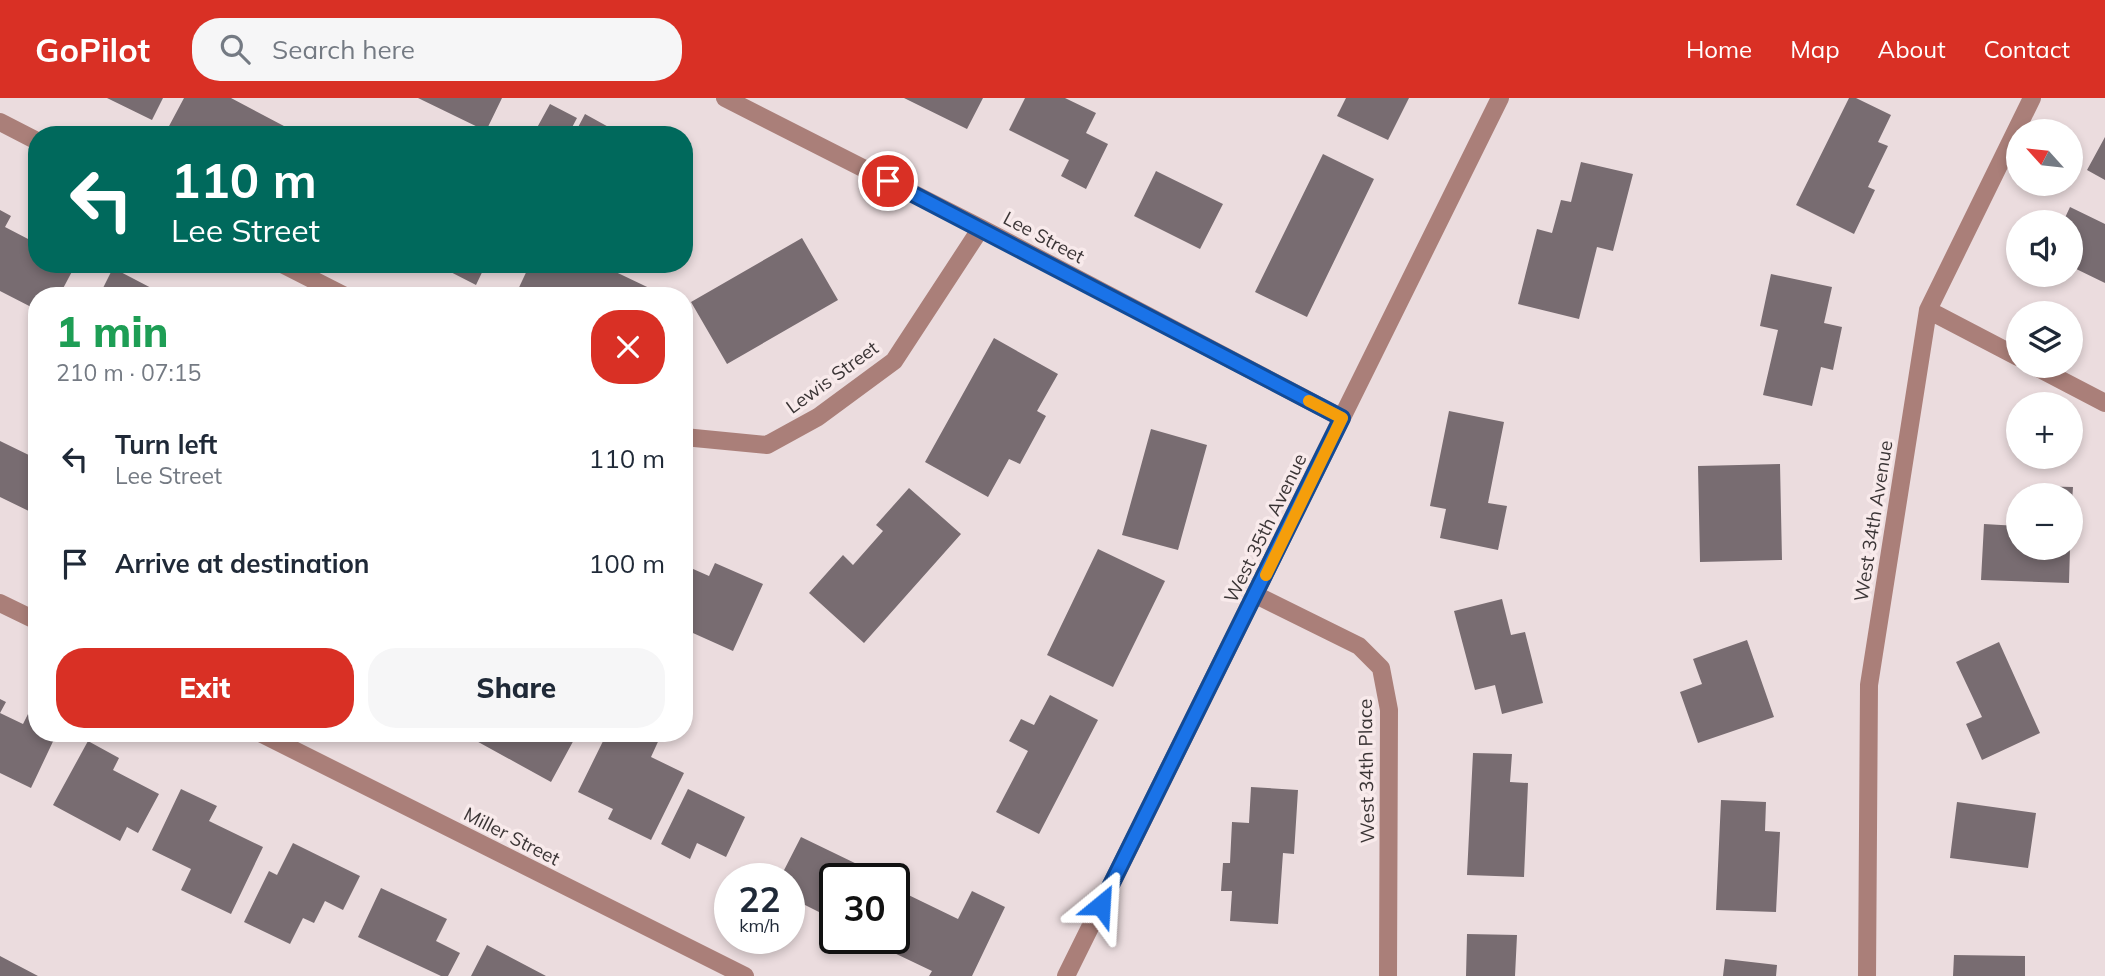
<!DOCTYPE html>
<meta charset="utf-8">
<style>
:root{--surface:#fff;--page:#f6f6f7;--text:#1f2937;--muted:#747a83;--accent:#d93025}
body{margin:0;font-family:Mulish,sans-serif;background:var(--page);color:var(--text);height:100vh;display:flex;flex-direction:column;font-size:26px;white-space:nowrap}
*{box-sizing:border-box;margin:0}
p{font-size:23px;color:var(--muted)}
.icon{flex:none;width:38px;height:38px;fill:none;stroke:currentColor;stroke-width:2;stroke-linecap:round;stroke-linejoin:round}
.map{position:relative;flex:1;overflow:hidden}
.side{position:absolute;left:28px;top:189px;width:665px;height:455px;display:flex;flex-direction:column;background:var(--surface);border-radius:28px;box-shadow:0 4px 10px #0003}
.side>*{flex:none}
.guide{position:absolute;left:28px;top:28px;width:665px;height:147px;border-radius:28px;box-shadow:0 4px 10px #0003;background:#00695c;color:#fff;overflow:hidden}
.needle{width:46px;rotate:297deg}
.buttons{position:absolute;left:2006px;top:21px;display:grid;gap:14px}
.buttons a{display:grid;place-items:center;width:77px;height:77px;border-radius:50%;background:var(--surface);box-shadow:0 4px 10px #0003;font-size:35px}
.speed{position:absolute;left:714px;top:765px;display:flex;gap:14px;font-size:35px;font-weight:700;text-align:center}
.speed>*{display:grid;place-content:center;width:91px;height:91px;border-radius:50%;background:var(--surface);box-shadow:0 4px 10px #0003;line-height:1}
.speed small{font-size:18px;font-weight:400}
.speed .limit{border:4px solid #111;border-radius:10px;background:#fff;color:#111}
.pin{position:absolute;display:grid;place-items:center;width:60px;height:60px;color:#fff;margin:-30px;border:4px solid #fff;border-radius:50%;box-shadow:0 2px 7px #0007}
.me{position:absolute;width:77px;margin:-38px;rotate:27deg;stroke-linejoin:round;filter:drop-shadow(0 0 5px #0008)}
.turn{display:flex;align-items:center;gap:24px;height:147px;padding:0 28px;font-size:32px}
.turn .icon{width:91px;height:91px;stroke-width:2.5}
.turn b{display:block;font-size:49px;line-height:60px}
.round{display:grid;place-items:center;flex:none;width:74px;height:74px;border-radius:28px;background:var(--page)}
.headline{display:flex;align-items:center;justify-content:space-between;height:119px;padding:0 28px}
h1{font-size:42px;font-weight:800;line-height:52px;color:#1e9e55}
.button{display:flex;gap:14px;margin-top:auto;padding:14px 28px}
.button a{flex:1;height:80px;border-radius:28px;background:var(--accent);color:#fff;font-size:28px;font-weight:800;line-height:80px;text-align:center}
.button a+a{background:var(--page);color:var(--text)}
ul{padding:0;list-style:none}
li{display:flex;align-items:center;gap:21px;height:105px;padding:0 28px}
li div{flex:1}
li b{display:block;font-size:26px}
li em{font-style:normal}
header{display:flex;align-items:center;gap:42px;box-sizing:border-box;height:98px;padding:0 35px;background:var(--accent);color:#fff}
header strong{font-size:33px}
nav{display:flex;gap:38px;margin-inline-start:auto;font-size:24px}
.search{width:490px;height:63px;background:var(--page);display:flex;align-items:center;gap:18px;box-sizing:border-box;padding:0 24px;border-radius:28px;color:var(--muted);font-size:26px}
.map>svg:first-child{display:block}
.building{fill:#786c71}
.lines{fill:none;stroke-linecap:round;stroke-linejoin:round}
.minor{stroke:#aa7f79;stroke-width:18}
.route-casing{stroke:#114b97;stroke-width:18}
.route{stroke:#1a73e8;stroke-width:12}
.slow{stroke:#f59e0b;stroke-width:12}
.labels{text-anchor:middle;stroke-width:7;stroke-linejoin:round;paint-order:stroke}
.street-label{font-size:19px;fill:#3b3536;stroke:#f8eaeb}
</style>
<header>
<strong>GoPilot</strong>
<div class="search"><svg class="icon" aria-label="search" viewBox="0 0 24 24"><circle cx="10" cy="10" r="6"/><path d="M15 15l6 6"/></svg>Search here</div>
<nav><a>Home</a><a>Map</a><a>About</a><a>Contact</a></nav>
</header>
<div class="map">
<svg width="2105" height="878" viewBox="0 0 2105 878">
<rect width="100%" height="100%" fill="#ebdcde"/>
<path class="building" d="M107 0H163L152 22Z
M184 0H231L301 37H182L168 30Z
M418 0H502L486 33Z
M904 0H983L967 31Z
M1025 0H1065L1096 15 1086 35 1108 46 1086 91 1061 78 1069 62 1009 32Z
M1346 0H1409L1388 42 1337 18Z
M1849 0H1856L1891 17 1878 44 1888 48 1868 89 1875 92 1854 136 1796 107Z
M550 6 577 20 568 37H533Z
M585 16 623 37H574Z
M2105 39V82L2087 72Z
M1323 56 1374 81 1307 219 1255 194Z
M1581 64 1633 76 1613 153 1597 149 1579 221 1518 206 1537 131 1552 135 1561 102 1571 104Z
M1156 73 1223 106 1200 151 1134 118Z
M2070 109 2105 126V185L2070 168V124H2063Z
M0 112 11 118 5 129 30 142 37 129V166H76L59 198H37V212L0 193Z
M802 140 838 202 727 266 691 204Z
M435 166H486L476 187Z
M530 166H599L666 198H515Z
M113 170 157 193 155 198H99Z
M1771 176 1832 189 1824 225 1842 229 1833 272 1821 269 1812 308 1763 297 1778 232 1760 228Z
M994 240 1058 276 1037 313 1046 318 1020 366 1009 361 988 399 925 364Z
M1449 313 1504 324 1488 405 1507 408 1498 452 1440 440 1446 411 1430 408Z
M1151 331 1207 347 1178 452 1122 437Z
M0 343 37 361V417L0 399Z
M1780 366 1782 462 1700 464 1698 368Z
M2029 388 2073 389 2072 404H2070V397H2028Z
M909 390 961 436 864 545 809 495 843 457 853 467 883 433 876 427Z
M1984 426 2018 428V450H2070L2069 485 1981 482Z
M1098 451 1165 483 1113 589 1047 557Z
M715 465 763 486 733 553 684 531V467L709 478Z
M1502 501 1511 537 1525 534 1543 605 1502 616 1495 587 1475 592 1454 513Z
M1747 542 1774 619 1698 645 1680 594 1702 586 1693 561Z
M1999 544 2040 635 1982 662 1966 626 1982 619 1956 564Z
M1050 597 1098 622 1039 736 996 714 1028 653 1009 643 1021 621 1034 627Z
M0 601 6 604 0 615 23 626 28 616 37 620V635H57L31 690 0 675Z
M462 635H570L576 638 551 684Z
M607 635H662L651 659 684 675 651 742 608 721 613 711 578 694Z
M88 643 119 660 113 672 159 696 138 735 127 729 120 743 53 707Z
M1473 655 1512 656 1510 684 1528 685 1524 779 1467 777Z
M1251 689 1298 692 1294 756 1283 755 1278 826 1230 823 1232 793H1221L1223 765H1230L1232 724 1249 725Z
M181 691 217 708 209 723 263 749 231 816 181 792 191 771 152 752Z
M688 691 745 719 726 759 697 745 690 761 661 746Z
M1721 702 1766 704 1765 733 1780 734 1776 814 1716 812Z
M1957 704 2036 715 2028 770 1950 760Z
M801 739 861 768 855 780H835V822L789 799V780H780Z
M293 745 360 778 343 812 325 803 314 825 303 820 290 846 244 824 269 773 277 777Z
M381 790 447 821 436 843 460 855 448 878H441L358 839Z
M894 790 958 821 972 793 1005 809 972 878H929L932 873 869 843 870 840H894Z
M1467 836 1517 837 1515 878H1466Z
M487 847 546 878H471Z
M1954 857 2025 858V878H1953Z
M0 858 38 878H0Z
M1725 861 1777 867 1776 878H1723Z"/>
<g class="lines">
<path class="minor" d="M725 0 981 130 1342 320
M0 24 37 43
M282 166 345 198
M1928 212 2018 259
M2034 268 2105 305
M684 339 767 347 818 319 894 263 981 130
M1256 497 1359 548 1381 570 1389 612 1388 878
M0 505 37 523
M260 635 745 878
M1066 878 1500 0
M1867 878 1869 587 1928 212 2032 0"/>
</g>
<g class="lines">
<defs>
<path id="route" d="M888 83 1342 320 1101 807"/>
</defs>
<use href="#route" class="route-casing"/>
<use href="#route" class="route"/>
<path class="slow" d="M1266 477 1342 320 1309 303"/>
</g>
<g class="labels">
<g class="street-label">
<text transform="translate(1044 139) rotate(28)" y="7">Lee Street</text>
<text transform="translate(832 279) rotate(-36)" y="7">Lewis Street</text>
<text transform="translate(1873 423) rotate(-81)" y="7">West 34th Avenue</text>
<text transform="translate(1265 430) rotate(-64)" y="7">West 35th Avenue</text>
<text transform="translate(1366 673) rotate(-91)" y="7">West 34th Place</text>
<text transform="translate(512 738) rotate(27)" y="7">Miller Street</text>
</g>
</g>
</svg>
<div class="buttons">
<a><svg class="needle" viewBox="-14 -14 28 28"><path d="M0-13l5 13h-10z" fill="#e53935"/><path d="M0 13l5-13h-10z" fill="#747a83"/></svg></a>
<a><svg class="icon" aria-label="sound" viewBox="0 0 24 24"><path d="M4 9h4l5-4v14l-5-4H4zM17 9q2 3 0 6"/></svg></a>
<a><svg class="icon" aria-label="layers" viewBox="0 0 24 24"><path d="M12 4l9 5-9 5-9-5zM3 14l9 5 9-5"/></svg></a>
<a>+</a>
<a>−</a>
</div>
<div class="speed"><div>22<small>km/h</small></div><div class="limit">30</div></div>
<div class="pin" style="left:888px;top:83px;background:#d93025"><svg class="icon" aria-label="arrive" viewBox="0 0 24 24"><path d="M6 21V4h12l-3 4 3 4H6"/></svg></div>
<svg class="me" style="left:1101px;top:807px" viewBox="-20 -20 40 40"><path d="M0-17L14 15 0 8-14 15z" fill="#1a73e8" stroke="#fff" stroke-width="4"/></svg>
<div class="guide">
<div class="turn"><svg class="icon" aria-label="left" viewBox="0 0 24 24"><path d="M17 20v-9H6M10 6l-5 5 5 5"/></svg><div><b>110 m</b>Lee Street</div></div>
</div>
<section class="side">
<div class="headline"><div><h1>1 min</h1><p>210 m · 07:15</p></div><a class="round" style="background:#d93025;color:#fff"><svg class="icon" aria-label="close" viewBox="0 0 24 24"><path d="M6 6l12 12M18 6L6 18"/></svg></a></div>
<ul>
<li><svg class="icon" aria-label="left" viewBox="0 0 24 24"><path d="M17 20v-9H6M10 6l-5 5 5 5"/></svg><div><b>Turn left</b><p>Lee Street</p></div><em>110 m</em></li>
<li><svg class="icon" aria-label="arrive" viewBox="0 0 24 24"><path d="M6 21V4h12l-3 4 3 4H6"/></svg><div><b>Arrive at destination</b></div><em>100 m</em></li>
</ul>
<div class="button"><a>Exit</a><a>Share</a></div>
</section>
</div>
